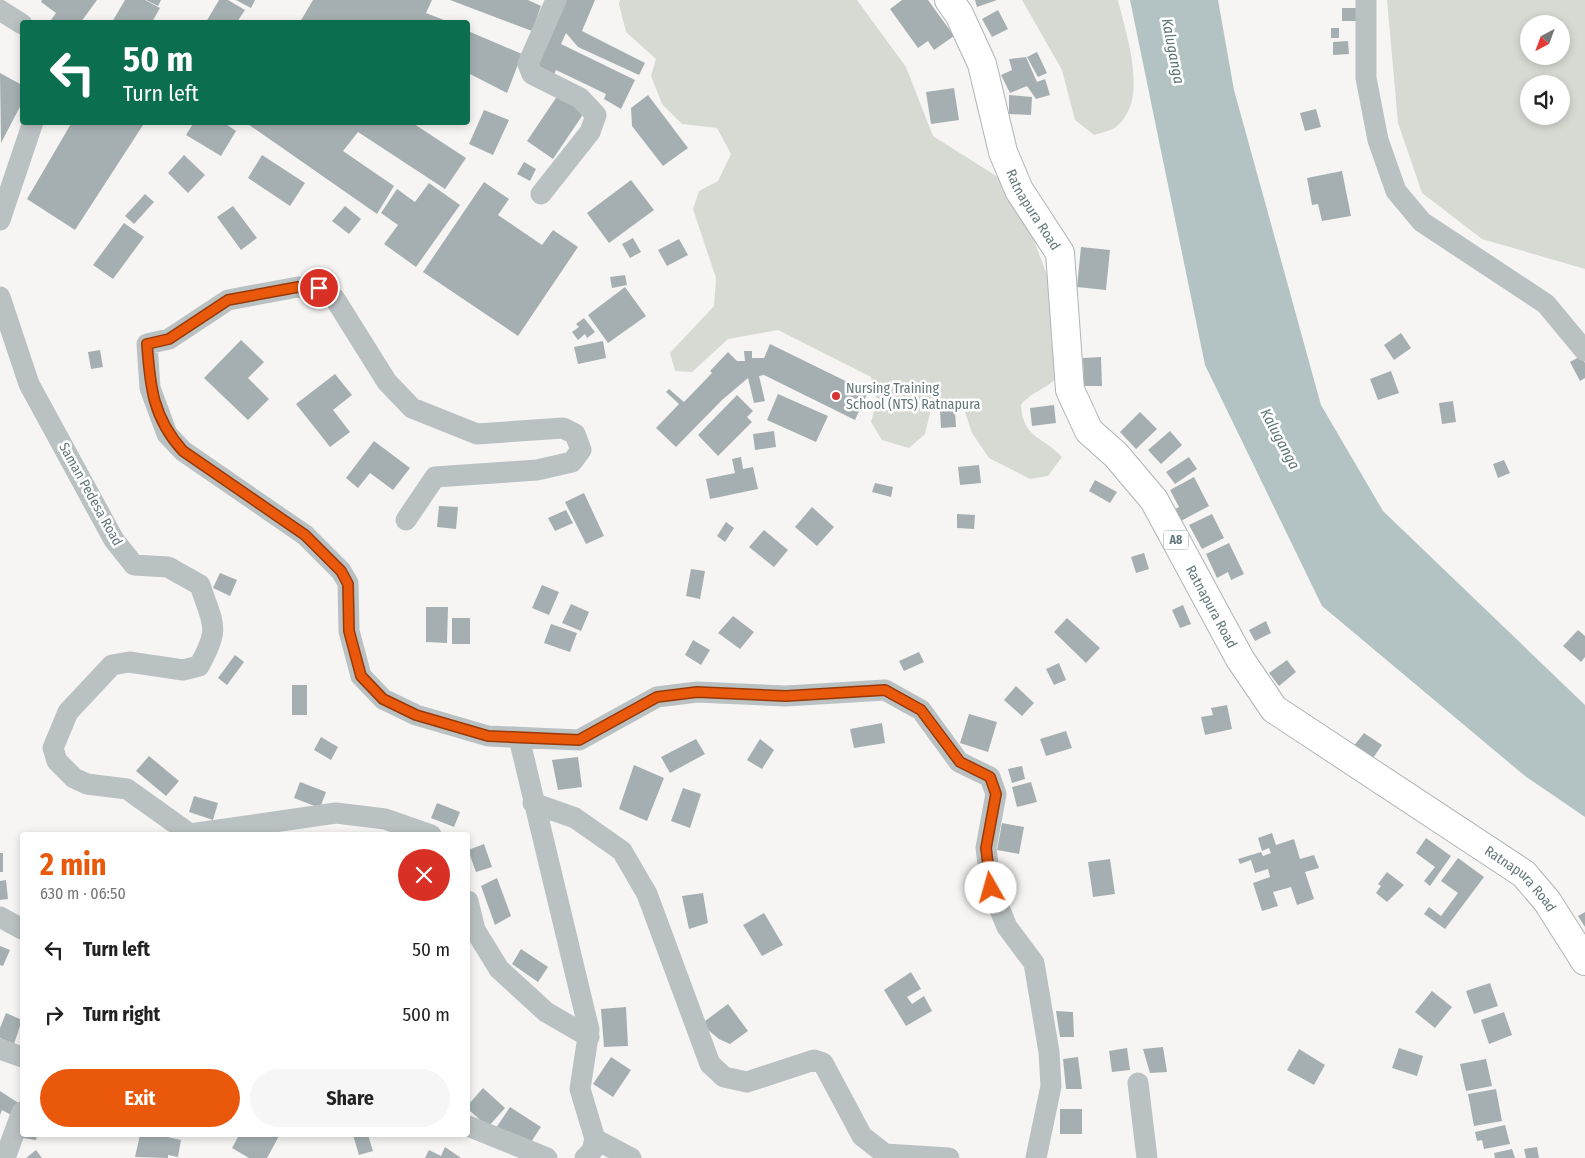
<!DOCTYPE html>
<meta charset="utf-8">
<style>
:root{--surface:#fff;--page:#f6f6f6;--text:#222;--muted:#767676;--accent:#ea580c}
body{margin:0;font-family:"Fira Sans Condensed",sans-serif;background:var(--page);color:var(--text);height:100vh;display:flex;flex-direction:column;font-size:19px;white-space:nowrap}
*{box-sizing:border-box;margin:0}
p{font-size:16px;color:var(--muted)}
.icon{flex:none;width:28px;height:28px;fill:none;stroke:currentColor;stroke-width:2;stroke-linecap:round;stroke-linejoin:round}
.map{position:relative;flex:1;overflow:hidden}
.panel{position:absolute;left:20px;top:832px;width:450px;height:305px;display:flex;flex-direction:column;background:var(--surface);border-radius:5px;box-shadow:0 2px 8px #0003}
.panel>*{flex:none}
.guide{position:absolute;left:20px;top:20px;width:450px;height:105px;border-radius:5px;box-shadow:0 2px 8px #0003;background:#0b6e4f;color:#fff;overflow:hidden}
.needle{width:32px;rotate:221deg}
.fabs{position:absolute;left:1520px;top:15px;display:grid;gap:10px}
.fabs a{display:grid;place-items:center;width:50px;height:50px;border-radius:50%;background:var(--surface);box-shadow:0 2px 8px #0003;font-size:25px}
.pin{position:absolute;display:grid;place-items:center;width:42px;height:42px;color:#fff;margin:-21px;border:2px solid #fff;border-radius:50%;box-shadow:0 1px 5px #0007}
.me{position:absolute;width:55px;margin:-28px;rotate:353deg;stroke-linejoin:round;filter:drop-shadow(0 0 4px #0008)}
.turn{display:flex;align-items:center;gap:18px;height:105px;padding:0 20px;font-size:22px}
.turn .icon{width:65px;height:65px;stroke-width:2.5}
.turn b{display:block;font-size:35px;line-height:42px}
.round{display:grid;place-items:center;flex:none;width:52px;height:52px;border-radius:26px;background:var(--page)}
.summary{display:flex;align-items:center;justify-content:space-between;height:85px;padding:0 20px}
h1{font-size:30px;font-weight:700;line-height:38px;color:var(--accent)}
.primary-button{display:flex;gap:10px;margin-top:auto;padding:10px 20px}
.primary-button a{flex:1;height:58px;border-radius:30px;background:var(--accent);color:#fff;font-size:20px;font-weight:700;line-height:58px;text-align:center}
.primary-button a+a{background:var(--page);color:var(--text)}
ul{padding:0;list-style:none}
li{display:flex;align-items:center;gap:15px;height:65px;padding:0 20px}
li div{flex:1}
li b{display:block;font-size:19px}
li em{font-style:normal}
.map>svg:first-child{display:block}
.green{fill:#d7dad2;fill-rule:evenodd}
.water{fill:#b3c3c4}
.building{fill:#a5afb1}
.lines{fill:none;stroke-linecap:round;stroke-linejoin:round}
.highway-casing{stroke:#aeb4b6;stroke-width:30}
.minor{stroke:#bac1c2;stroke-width:21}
.highway{stroke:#fff;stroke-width:28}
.route-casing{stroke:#983908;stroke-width:12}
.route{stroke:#ea580c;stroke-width:9}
.poi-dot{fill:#d43434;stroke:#fff;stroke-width:2}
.labels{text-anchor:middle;stroke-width:5;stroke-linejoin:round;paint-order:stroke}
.shield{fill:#fff;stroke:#92a0a3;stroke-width:1}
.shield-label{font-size:12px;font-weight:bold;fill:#63777b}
.street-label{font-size:14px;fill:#63777b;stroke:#fff}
.poi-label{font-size:14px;fill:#63777b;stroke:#fff;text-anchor:start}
.water-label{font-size:15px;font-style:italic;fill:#5e7677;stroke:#fff}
</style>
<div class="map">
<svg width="1585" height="1158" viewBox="0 0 1585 1158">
<rect width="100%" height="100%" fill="#f6f5f3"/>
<path class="green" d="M620 0H857L906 67 933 136 1001 179 1028 224 1050 283 1051 339 1059 375C1047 390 1033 390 1021 405 1023 439 1043 436 1062 457L1048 476 1030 479 989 458 972 433 963 406 952 399 932 405 925 434 909 448 882 440 871 422 877 400 871 377 778 330 728 339 692 372 675 371 670 353 714 306 716 278 693 209 699 191 718 181 731 154 717 128 682 124 662 104 651 76 656 59 626 32 619 4Z
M1022 0H1118C1126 35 1150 100 1116 127 1110 131 1100 133 1094 135L1075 120 1062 70Z
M1387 0H1585V269L1482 239 1422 193 1398 123ZM1529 24H1561V56H1529ZM1529 84H1561V116H1529Z"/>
<path class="water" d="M1130 0H1218L1234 90 1321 405 1383 511 1585 705V817L1525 776 1322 606 1205 365Z"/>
<path class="building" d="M42 0H97L81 22H55L51 20 56 13 41 2Z
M125 0H145L160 8 152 22H112Z
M146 0H161L158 6Z
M219 0H228L245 10 237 22H206Z
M236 0H255L251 8Z
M313 0H432L426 13 449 22H300Z
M450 0H528L541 6 532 31Z
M563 0H595L582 31 645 63 639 75 578 47 566 33 561 44 635 80 621 109 604 99 606 94 556 70 554 75 537 65Z
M902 0H928L954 36 934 50 928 41 918 48 890 9Z
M975 0H997L977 7Z
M1342 8H1360V21H1342Z
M998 10 1008 29 992 37 982 19Z
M1331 28H1339V38H1331Z
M468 31 522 54 507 93 468 73Z
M1348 41 1349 54 1333 55V42Z
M1037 52 1047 73 1038 77 1027 57Z
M1026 57 1037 82 1045 79 1050 95 1036 99 1027 86 1010 93 1001 75 1012 70 1009 59Z
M0 73 22 85V103L1 143Z
M954 88 959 120 931 124 926 92Z
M558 95 584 113 553 159 527 141Z
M648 95 688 148 663 166 632 126 631 108Z
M1009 95 1032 97 1031 115 1009 114Z
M1316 109 1321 127 1305 131 1300 113Z
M484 110 509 120 493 155 469 144Z
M72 122H145L75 230 27 199Z
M194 122H223L236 131 221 156 186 135Z
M245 122H411L466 158 445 189 358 132 343 151 394 186 377 214Z
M184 155 205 175 188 193 168 173Z
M262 155 305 183 290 206 248 178Z
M524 162 536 169 530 181 517 174Z
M1342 171 1351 216 1322 221 1318 204 1312 205 1307 178Z
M631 180 654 210 609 243 587 213Z
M484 182 509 199 498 215 542 245 553 230 578 247 518 336 423 272Z
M429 183 460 205 416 267 384 244 398 225 381 213 397 189 415 202Z
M145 194 154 202 134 224 125 216Z
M233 206 257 238 241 250 217 217Z
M345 206 361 219 349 234 332 221Z
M124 223 144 237 113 279 93 265Z
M633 238 641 252 630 258 622 244Z
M679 239 688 255 667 266 658 250Z
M1081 247 1110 250 1106 290 1077 287Z
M625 275 627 285 612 288 610 277Z
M625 287 646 316 608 343 588 315Z
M584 318 595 332 587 338 585 334 578 340 572 332 579 327 576 324Z
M1401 333 1411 348 1394 360 1384 345Z
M241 340 264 362 248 378 269 399 248 420 204 378Z
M603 341 606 358 578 364 574 347Z
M770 344 868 392 855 420 764 375 759 376 765 401 754 403 748 378 722 400 676 447 656 428 679 404 666 392 669 389 684 402 712 373 710 371 728 352 737 361H745L744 351H752V358H764Z
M100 350 103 367 91 369 88 352Z
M1581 356 1585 363V378L1580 381 1570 362Z
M1101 357 1102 386H1084L1083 358Z
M1391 371 1399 393 1378 400 1370 379Z
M335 374 352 395 333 410 350 432 330 447 296 404Z
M778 394 828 416 816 442 767 420Z
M737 395 753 411 747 417 752 422 718 456 698 435Z
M1453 401 1456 422 1442 424 1439 403Z
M1054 405 1056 423 1032 426 1030 408Z
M955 410 956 427 941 428 940 411Z
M1140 412 1157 429 1136 449 1120 432Z
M774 431 776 447 755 450 753 434Z
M1170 431 1182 445 1161 464 1148 450Z
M374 441 410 468 393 490 370 473 358 488 346 478Z
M741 457 743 469 753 467 758 489 710 499 706 479 735 473 732 459Z
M1189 457 1197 469 1175 484 1166 472Z
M1504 460 1510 473 1498 478 1493 464Z
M979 465 981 483 960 485 958 467Z
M1194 477 1209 506 1179 522 1173 510 1179 507 1170 490Z
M1095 480 1117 492 1110 503 1089 491Z
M875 483 893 487 891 497 872 492Z
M584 493 604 536 586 544 565 502Z
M439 506 458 507 456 529 437 527Z
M812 507 834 527 817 546 795 527Z
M566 510 573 523 555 531 548 518Z
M957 514 975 515 974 529 957 528Z
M1212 514 1224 538 1202 549 1189 525Z
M726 522 734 528 725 542 717 536Z
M764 530 788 550 774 567 749 547Z
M1229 543 1244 574 1231 580 1228 572 1217 578 1206 554Z
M1144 553 1149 569 1136 573 1131 557Z
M691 569 705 571 700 599 686 596Z
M220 573 237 580 230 596 213 588Z
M542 585 559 592 549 615 532 608Z
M571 604 589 612 581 631 562 623Z
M1183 605 1191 624 1180 628 1172 610Z
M426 607H448L447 643 426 642Z
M733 616 754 632 740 649 718 633Z
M452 618H470V644H452Z
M1067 618 1100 648 1086 663 1054 632Z
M1266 621 1271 633 1255 641 1249 630Z
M551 624 577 633 570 652 544 643Z
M1578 630 1585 636V657L1581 662 1563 646Z
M693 640 710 650 701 665 685 655Z
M919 652 924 662 904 671 899 661Z
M235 655 244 662 227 685 218 678Z
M1287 660 1296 672 1279 686 1269 673Z
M1059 663 1066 680 1054 685 1046 669Z
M292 685H307V715H292Z
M1016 686 1034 703 1022 716 1004 700Z
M1227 705 1232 729 1205 735 1201 717 1213 715 1211 708Z
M969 714 997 722 988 752 960 743Z
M882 723 885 743 854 748 850 729Z
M1066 731 1072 748 1046 756 1040 739Z
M1364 733 1382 745 1371 761 1353 747Z
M321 737 338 747 331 760 314 750Z
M696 739 705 754 670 773 661 757Z
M760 739 774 750 762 769 747 760Z
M149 756 179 781 166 796 136 771Z
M578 757 582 787 558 790 552 760Z
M634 765 664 778 647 821 619 809Z
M1022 766 1025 779 1012 783 1008 769Z
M300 782 326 792 320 808 294 798Z
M1031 782 1037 802 1017 807 1012 787Z
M683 788 701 794 690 828 671 821Z
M194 796 218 803 213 820 189 812Z
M437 803 460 812 454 827 431 818Z
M1002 823 1024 827 1019 854 997 850Z
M1272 833 1276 845 1294 839 1300 859 1314 855 1319 868 1305 872 1314 899 1297 905 1291 887 1273 892 1278 906 1262 911 1253 883 1270 877 1268 869 1255 873 1251 860 1240 864 1238 859 1261 852 1263 856 1271 853 1269 848 1262 851 1258 838Z
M1426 838 1451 856 1430 886 1424 881 1435 867 1416 853Z
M484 844 492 867 476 872 468 850Z
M0 853H3V872H0Z
M1458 858 1484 877 1445 929 1424 914 1429 907 1441 916 1458 893 1441 881Z
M1110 859 1115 894 1093 897 1088 862Z
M1387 872 1404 885 1387 902 1376 893 1381 886 1378 884Z
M497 878 511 916 495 925 481 886Z
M6 880 8 899 0 900V881Z
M703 893 708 923 689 929 682 896Z
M1585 912V927L1578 916Z
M764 913 783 945 762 956 743 925Z
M0 946 10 950 3 966 0 965Z
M521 949 548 967 538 982 512 964Z
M911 972 921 989 907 997 912 1004 924 996 932 1011 906 1026 884 990Z
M1490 983 1498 1006 1474 1014 1466 991Z
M1432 991 1452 1007 1435 1028 1415 1012Z
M728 1004 748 1031 730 1044 719 1039 701 1024Z
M626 1007 628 1046 604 1047 601 1009Z
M1056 1011 1073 1012 1074 1037H1060Z
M1504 1012 1512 1035 1489 1044 1481 1020Z
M6 1013 22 1020 14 1044 0 1038V1028Z
M1163 1047 1167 1072 1150 1073 1143 1049Z
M1127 1048 1130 1070 1112 1072 1109 1051Z
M1399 1048 1423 1056 1417 1076 1392 1068Z
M1299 1049 1325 1065 1314 1085 1287 1070Z
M611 1057 631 1070 613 1097 593 1084Z
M1078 1057 1082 1089H1066L1063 1059Z
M1486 1059 1492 1086 1466 1091 1460 1064Z
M483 1088 505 1108 488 1127 468 1109V1105Z
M1496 1089 1502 1121 1474 1126 1468 1094Z
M0 1091 20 1104 11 1115 2 1110 0 1115Z
M510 1107 541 1127 527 1148 496 1128Z
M1060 1109H1082V1134H1060Z
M1505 1125 1510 1144 1484 1149 1482 1140 1477 1141 1475 1132Z
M23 1135H37L36 1140 23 1138Z
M140 1135H158L181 1140 178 1157 168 1155V1158L135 1157Z
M239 1135H277L279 1136 267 1158H249L232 1148Z
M353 1135H368L373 1151 359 1155Z
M445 1147 461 1158H425L429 1150 441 1156Z
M1537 1147 1539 1158H1526L1524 1149Z
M1512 1149 1515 1158H1495L1494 1153Z
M36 1150 42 1158H26Z"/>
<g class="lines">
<defs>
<g id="highway">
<path id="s1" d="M949 0 959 14 982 64 1003 152 1019 190 1060 253 1070 390 1089 431 1116 455 1154 500 1240 659 1274 709 1524 874 1547 901 1585 961"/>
</g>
</defs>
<use href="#highway" class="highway-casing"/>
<path class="minor" d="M1366 0V78L1378 140 1396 191 1422 222 1546 304 1585 351
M0 10 22 24
M541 194 590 132 596 115 580 98 532 74 528 64 556 0
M0 220 33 122
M0 297 29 384 114 540 134 565 168 567 200 585C213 625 221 627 199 666L183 670 129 662 112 665 68 712 53 748 57 761 74 778 87 784 127 789 190 834 336 813 385 819 431 835
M406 520 435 477 537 470 572 462 581 450 575 434 563 428 477 434 412 408 387 382 335 299 319 289 298 287 228 300 169 339 147 344 150 388 167 434 183 451 305 535 341 571 348 583 349 631 361 676 383 699 416 715 488 736 579 740 657 697 697 692 786 696 885 690 921 710 959 762 990 777 996 794 986 848 991 888 1007 927 1034 963 1049 1052 1051 1086 1036 1158
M519 738 589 1030 580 1089 595 1139 592 1151 585 1158
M533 803 575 818 622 851 647 894 710 1064 724 1077 747 1082 814 1060 823 1063 862 1136 885 1154 949 1158
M468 901 475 930 499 969 546 1012 589 1037
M0 917 22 929
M0 1049 22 1057
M1138 1083 1147 1158
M468 1126 547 1158
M595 1139 631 1158
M5 1158 22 1112"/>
<use href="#highway" class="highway"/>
</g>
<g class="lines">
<defs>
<path id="route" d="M319 288 298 287 228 300 169 339 147 344C150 387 153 418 183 451L305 535 341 571 348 584 349 631 361 676 383 699 416 715 488 736 579 740 657 697 697 692 786 696 885 690 921 710 960 762 990 777 996 794 986 848 991 888"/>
</defs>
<use href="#route" class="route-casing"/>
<use href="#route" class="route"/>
</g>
<circle class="poi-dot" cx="836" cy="396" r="5"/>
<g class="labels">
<rect class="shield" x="1163.5" y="530.5" width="25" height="19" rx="4"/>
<g class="shield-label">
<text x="1176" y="544">A8</text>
</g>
<g class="street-label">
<text dy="5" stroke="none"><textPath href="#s1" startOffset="228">Ratnapura Road</textPath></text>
<text transform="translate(91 494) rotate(61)" y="5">Saman Pedesa Road</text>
<text dy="5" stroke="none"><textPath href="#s1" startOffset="678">Ratnapura Road</textPath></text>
<text dy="5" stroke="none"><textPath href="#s1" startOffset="1098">Ratnapura Road</textPath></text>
</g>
<g class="poi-label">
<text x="846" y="393">Nursing Training<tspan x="846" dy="16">School (NTS) Ratnapura</tspan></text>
</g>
<g class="water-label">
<text transform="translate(1173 51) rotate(79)" y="5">Kaluganga</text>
<text transform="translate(1280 439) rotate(62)" y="5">Kaluganga</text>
</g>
</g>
</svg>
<div class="fabs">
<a><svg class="needle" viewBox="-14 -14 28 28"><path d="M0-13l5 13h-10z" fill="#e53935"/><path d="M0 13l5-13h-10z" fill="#767676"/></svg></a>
<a><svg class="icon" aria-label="sound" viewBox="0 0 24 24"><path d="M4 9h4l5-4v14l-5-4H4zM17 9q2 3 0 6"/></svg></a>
</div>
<div class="pin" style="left:319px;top:288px;background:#d93025"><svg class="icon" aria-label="arrive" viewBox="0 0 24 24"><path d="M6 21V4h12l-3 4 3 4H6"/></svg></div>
<svg class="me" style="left:991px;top:888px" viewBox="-20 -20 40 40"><circle r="19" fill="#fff"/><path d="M0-13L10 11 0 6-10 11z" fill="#ea580c"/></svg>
<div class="guide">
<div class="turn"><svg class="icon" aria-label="left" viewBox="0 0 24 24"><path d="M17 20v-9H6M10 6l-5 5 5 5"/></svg><div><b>50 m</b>Turn left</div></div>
</div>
<section class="panel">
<div class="summary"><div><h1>2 min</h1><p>630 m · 06:50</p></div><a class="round" style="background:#d93025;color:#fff"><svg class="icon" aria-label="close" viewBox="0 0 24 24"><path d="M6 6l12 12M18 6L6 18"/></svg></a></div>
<ul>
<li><svg class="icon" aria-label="left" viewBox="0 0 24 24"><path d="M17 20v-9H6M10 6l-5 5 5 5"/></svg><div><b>Turn left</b></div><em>50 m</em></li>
<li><svg class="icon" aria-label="right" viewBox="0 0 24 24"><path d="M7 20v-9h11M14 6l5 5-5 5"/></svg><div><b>Turn right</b></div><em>500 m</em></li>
</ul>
<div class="primary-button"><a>Exit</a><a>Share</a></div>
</section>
</div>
